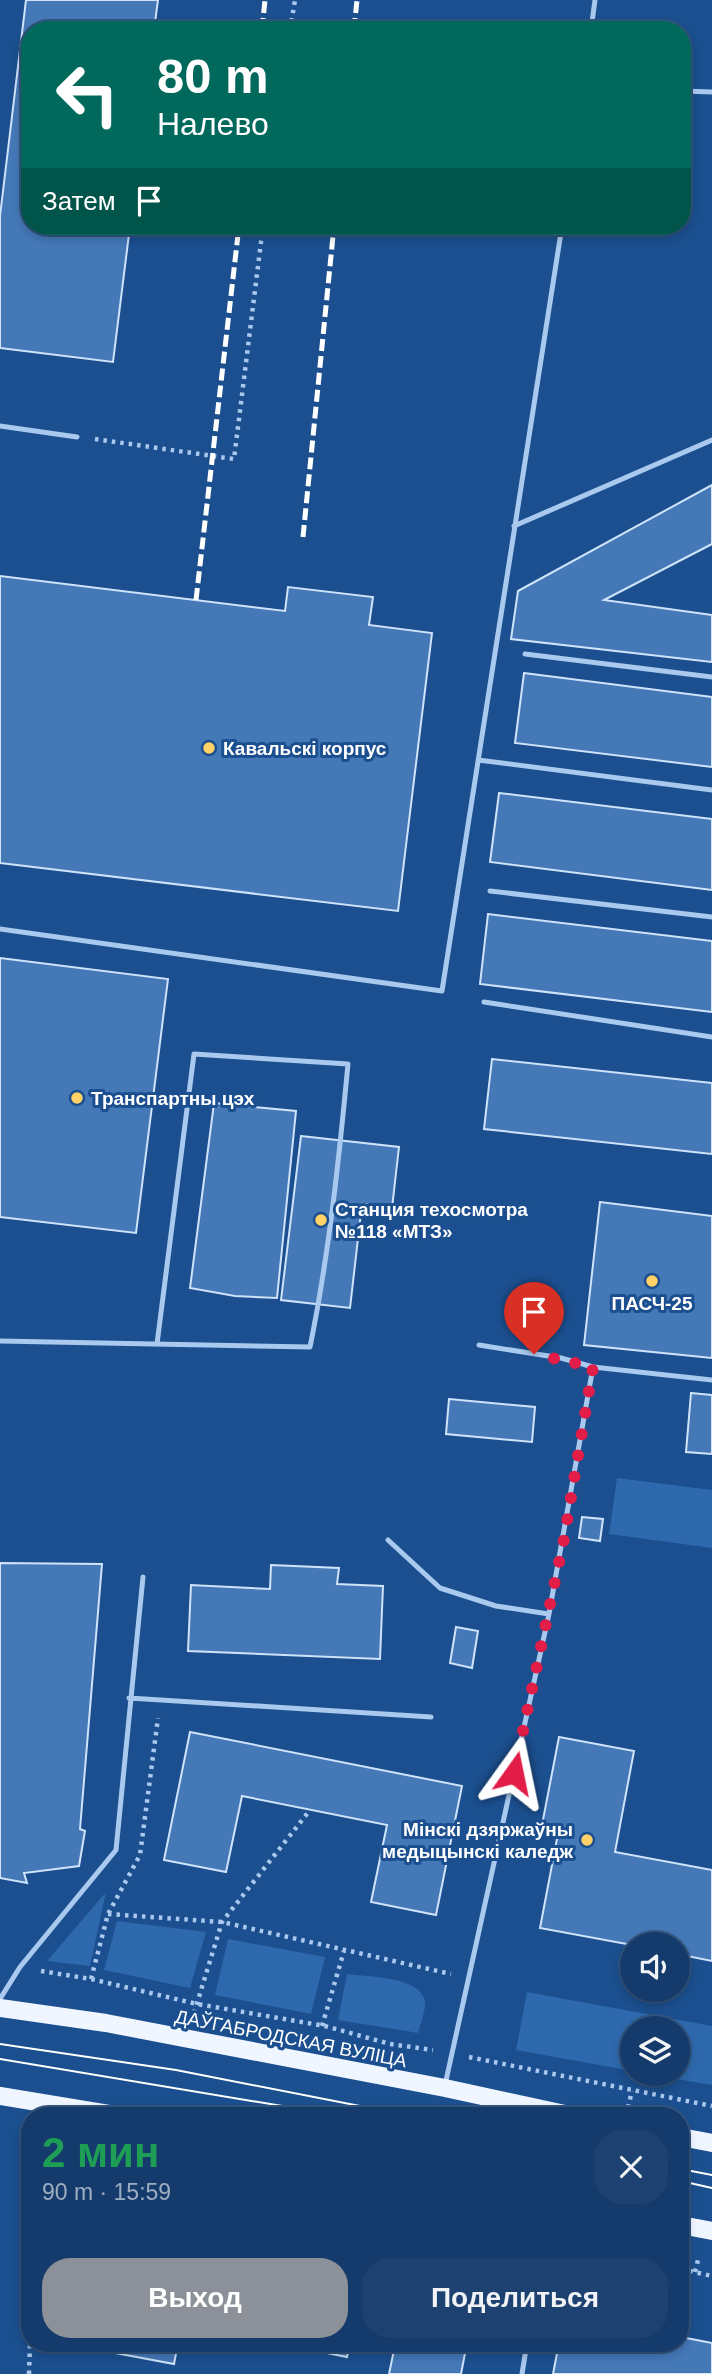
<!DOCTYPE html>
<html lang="ru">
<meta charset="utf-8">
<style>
:root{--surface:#143b6b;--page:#1d4271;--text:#f1f3f6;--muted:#9dadc1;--line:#33557e;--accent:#8c9099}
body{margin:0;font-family:Helvetica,sans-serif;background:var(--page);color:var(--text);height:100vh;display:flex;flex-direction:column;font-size:26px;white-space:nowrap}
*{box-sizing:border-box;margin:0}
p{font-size:23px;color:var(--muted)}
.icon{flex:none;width:38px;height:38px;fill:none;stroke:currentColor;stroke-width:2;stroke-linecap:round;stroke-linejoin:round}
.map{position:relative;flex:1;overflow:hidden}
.details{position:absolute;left:21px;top:2107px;width:668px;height:245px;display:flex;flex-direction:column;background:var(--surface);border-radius:28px;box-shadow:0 4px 10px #0003,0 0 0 2px var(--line)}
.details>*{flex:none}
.banner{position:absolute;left:21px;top:21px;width:670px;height:214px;border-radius:28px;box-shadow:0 4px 10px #0003,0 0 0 2px var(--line);background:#00695c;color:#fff;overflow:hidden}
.buttons{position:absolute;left:620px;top:1932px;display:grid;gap:14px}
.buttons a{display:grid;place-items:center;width:70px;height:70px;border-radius:50%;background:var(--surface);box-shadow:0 4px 10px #0003,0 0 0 2px var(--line);font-size:35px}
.pin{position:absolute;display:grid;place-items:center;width:60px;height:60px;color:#fff;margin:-72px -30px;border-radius:50% 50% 50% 0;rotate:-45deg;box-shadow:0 0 7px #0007}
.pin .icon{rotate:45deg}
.me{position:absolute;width:77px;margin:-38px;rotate:12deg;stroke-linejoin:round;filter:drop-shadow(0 0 5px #0008)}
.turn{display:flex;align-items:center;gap:24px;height:147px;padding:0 21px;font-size:32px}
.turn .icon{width:91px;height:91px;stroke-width:2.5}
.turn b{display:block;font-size:49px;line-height:60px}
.then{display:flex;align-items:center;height:66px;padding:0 21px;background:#0003;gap:14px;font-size:26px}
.round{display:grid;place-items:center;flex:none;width:74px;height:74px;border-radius:28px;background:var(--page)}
.overview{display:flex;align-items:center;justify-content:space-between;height:119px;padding:0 21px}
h1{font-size:42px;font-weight:800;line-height:52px;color:#1e9e55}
.button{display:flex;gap:14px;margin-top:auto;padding:14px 21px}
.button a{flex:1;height:80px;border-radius:28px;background:var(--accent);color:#fff;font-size:28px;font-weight:800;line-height:80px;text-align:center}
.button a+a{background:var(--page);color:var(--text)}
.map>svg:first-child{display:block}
.green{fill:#2e69ad}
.building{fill:#4478b7;stroke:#cfe3fa;stroke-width:2}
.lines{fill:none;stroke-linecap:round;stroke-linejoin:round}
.path{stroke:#a9c9ee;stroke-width:4.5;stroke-dasharray:3.5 5;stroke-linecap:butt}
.service{stroke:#a9c9ee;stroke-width:5}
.primary{stroke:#f0f6ff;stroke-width:18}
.tram{stroke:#fff;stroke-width:2}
.rail{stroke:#fff;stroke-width:5;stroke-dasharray:12 5;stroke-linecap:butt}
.route{stroke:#e11d48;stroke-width:12;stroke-dasharray:0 21.6}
.poi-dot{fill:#ffd166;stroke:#1b4f8f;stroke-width:2.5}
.labels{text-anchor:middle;stroke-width:6;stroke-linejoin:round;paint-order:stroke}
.poi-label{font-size:19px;font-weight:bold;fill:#fff;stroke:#1b4f8f;text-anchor:start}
.street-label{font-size:19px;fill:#fff;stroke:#1b4f8f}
</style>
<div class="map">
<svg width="712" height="2374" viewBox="0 0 712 2374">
<rect width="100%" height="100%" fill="#1b4f8f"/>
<path class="green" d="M617 1478 712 1490V1548L609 1534Z
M106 1892 90 1966 47 1961Z
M117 1921 206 1932 190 1988 104 1970Z
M228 1939 325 1957 311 2014 215 1995Z
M347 1974C368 1977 420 1976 425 2001 426 2011 420 2024 418 2033L338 2020Z
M527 1992 712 2026V2085L646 2074H677V2028H632V2071L516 2050Z"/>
<path class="building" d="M26 0H158L154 30H30V226H130L113 362 0 348V216Z
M712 485V544L604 600 712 615V662L511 639 518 591Z
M0 576 285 611 288 587 373 597 369 625 432 633 398 911 0 863Z
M524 673 712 697V767L515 743Z
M499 793 712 819V890L490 862Z
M488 914 712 941V1012L480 984Z
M0 958 168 979 136 1233 0 1217Z
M492 1059 712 1083V1154L484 1129Z
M214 1103 296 1111 277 1298 235 1296 190 1288Z
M301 1136 399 1147 392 1208 362 1204 350 1308 281 1300Z
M600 1202 712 1216V1358L584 1345Z
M691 1393 712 1395V1454L686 1452Z
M449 1399 535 1407 532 1442 446 1434Z
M582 1517 603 1519 600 1541 579 1538Z
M0 1563 102 1564 80 1829 85 1831 79 1866 24 1873 27 1883 0 1878Z
M271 1565 339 1568 337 1584 383 1586 380 1659 188 1651 191 1585 270 1589Z
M456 1627 478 1631 472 1668 450 1663Z
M190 1732 462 1786 436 1915 371 1902 387 1825 242 1796 226 1872 164 1860Z
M559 1737 634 1751 615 1852 712 1870V1961L677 1954V1944L632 1945 540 1928 559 1828 542 1825Z
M681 2337 712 2343V2374H553L559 2343H681Z
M100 2343H178L174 2364 99 2350Z
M277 2343H350L347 2357Z
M357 2343H467L461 2374H389L394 2350Z"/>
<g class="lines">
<path class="path" d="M290 30 295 0
M95 439 234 459 263 226
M108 1914 222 1922 451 1974
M41 1971 91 1979 197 2004 325 2026 390 2044 433 2050
M91 1979 108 1914 140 1855 158 1718
M194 2013 222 1922 310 1810
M322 2026 344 1951
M469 2057 712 2106
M626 2116 632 2091
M681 2269 712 2276
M695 2272 699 2256
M29 2374 30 2343"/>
<path class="service" d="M591 30 595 0
M682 91 712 92
M0 426 77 437
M514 526 712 440
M525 654 712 677
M478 760 712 790
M490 891 712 917
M0 929 442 991 562 226
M484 1002 712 1037
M0 1341 310 1347C329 1254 339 1159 348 1064L194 1054 157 1344
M593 1367 712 1380
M388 1540 440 1588 496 1606 549 1614
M129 1698 431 1717
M0 1999 20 1967 116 1850 143 1577
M445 2085 549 1614 593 1367 561 1358 479 1345
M522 2374 527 2343"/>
<path class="primary" d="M0 2008 106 2023 445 2088 574 2116
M0 2096 121 2116
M681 2137 712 2143
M681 2225 712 2231"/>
<path class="tram" d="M0 2044 176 2070 411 2116
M0 2059 342 2116
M681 2169 712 2175
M681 2181 712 2188"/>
<path class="rail" d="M262 30 265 0
M354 30 357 0
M303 537 334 226
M196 600 239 226"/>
</g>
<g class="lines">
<path class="route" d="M514 1773 564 1539 593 1367 534 1354"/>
</g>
<g class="poi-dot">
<circle cx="209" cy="748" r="7"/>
<circle cx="77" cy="1098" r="7"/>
<circle cx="321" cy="1220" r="7"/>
<circle cx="652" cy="1281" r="7"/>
<circle cx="587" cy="1840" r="7"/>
</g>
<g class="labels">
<g class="poi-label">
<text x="223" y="755">Кавальскі корпус</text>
<text x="91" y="1105">Транспартны цэх</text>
<text x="335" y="1216">Станция техосмотра<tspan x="335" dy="22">№118 «МТЗ»</tspan></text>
<text x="652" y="1310" text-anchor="middle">ПАСЧ-25</text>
<text x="573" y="1836" text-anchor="end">Мінскі дзяржаўны<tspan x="573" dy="22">медыцынскі каледж</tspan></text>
</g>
<g class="street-label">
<text transform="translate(291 2038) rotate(11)" y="7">ДАЎГАБРОДСКАЯ ВУЛІЦА</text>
</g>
</g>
</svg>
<div class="buttons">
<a><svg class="icon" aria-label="sound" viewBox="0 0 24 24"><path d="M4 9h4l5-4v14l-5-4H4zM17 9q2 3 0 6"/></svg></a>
<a><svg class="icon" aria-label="layers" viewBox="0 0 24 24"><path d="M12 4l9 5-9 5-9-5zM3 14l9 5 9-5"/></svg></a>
</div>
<div class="pin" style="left:534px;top:1354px;background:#d93025"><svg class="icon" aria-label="arrive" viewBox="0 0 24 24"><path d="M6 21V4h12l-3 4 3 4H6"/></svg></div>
<svg class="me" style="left:514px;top:1773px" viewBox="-20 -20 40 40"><path d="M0-17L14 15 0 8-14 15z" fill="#e11d48" stroke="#fff" stroke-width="4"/></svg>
<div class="banner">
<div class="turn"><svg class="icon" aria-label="left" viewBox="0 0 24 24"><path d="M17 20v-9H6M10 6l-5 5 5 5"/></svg><div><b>80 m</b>Налево</div></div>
<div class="then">Затем<svg class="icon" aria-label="arrive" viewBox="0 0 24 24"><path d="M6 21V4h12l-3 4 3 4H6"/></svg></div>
</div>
<section class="details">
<div class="overview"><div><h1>2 мин</h1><p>90 m · 15:59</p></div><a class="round"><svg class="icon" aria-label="close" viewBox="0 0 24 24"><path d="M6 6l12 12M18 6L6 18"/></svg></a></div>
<div class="button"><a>Выход</a><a>Поделиться</a></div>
</section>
</div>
